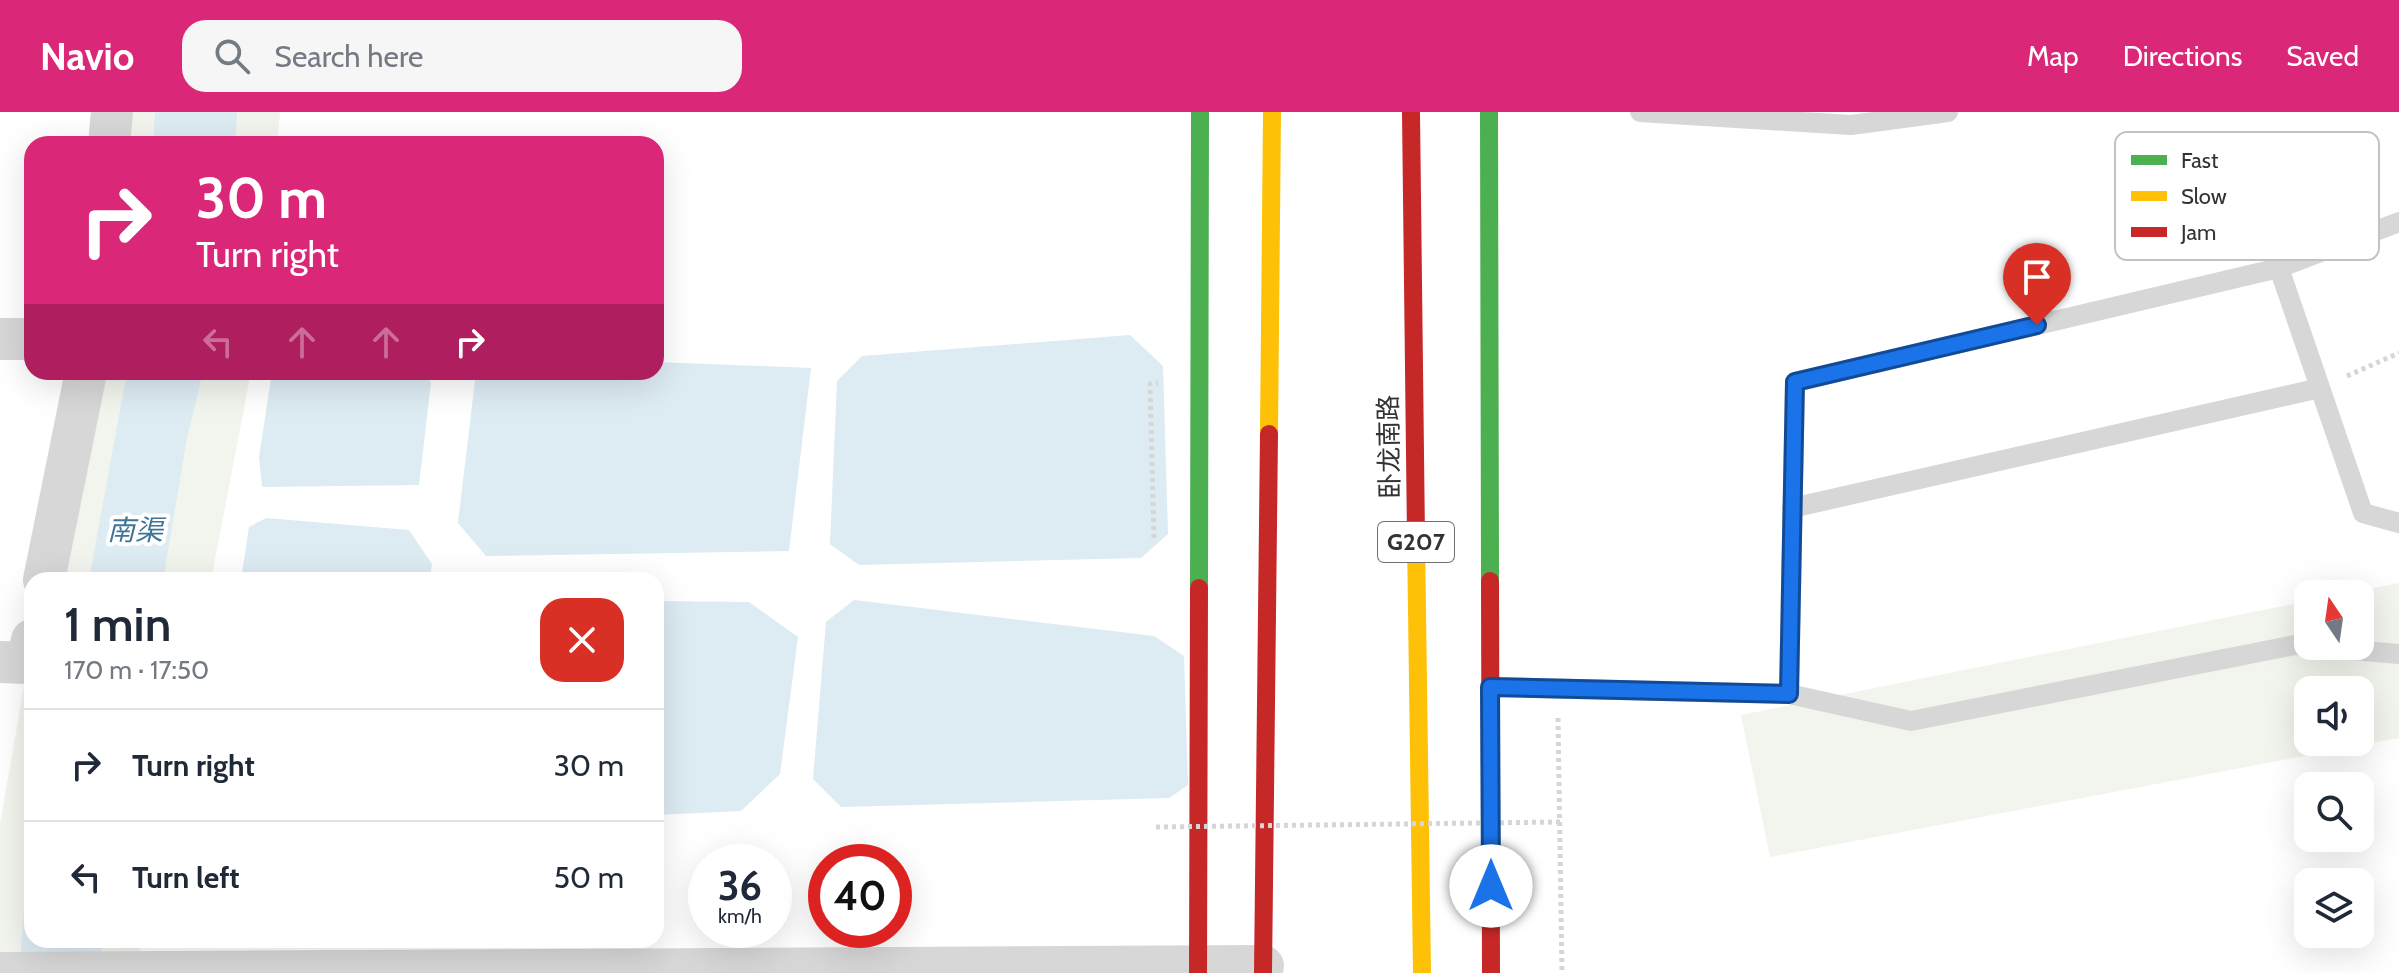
<!DOCTYPE html>
<meta charset="utf-8">
<style>
:root{--surface:#fff;--page:#f6f6f7;--text:#1f2937;--muted:#747a83;--line:#e0e1e3;--accent:#db2777}
body{margin:0;font-family:Cabin,"Noto Sans SC",sans-serif;background:var(--page);color:var(--text);height:100vh;display:flex;flex-direction:column;font-size:30px;white-space:nowrap}
*{box-sizing:border-box;margin:0}
p{font-size:26px;color:var(--muted)}
.icon{flex:none;width:44px;height:44px;fill:none;stroke:currentColor;stroke-width:2;stroke-linecap:round;stroke-linejoin:round}
.map{position:relative;flex:1;overflow:hidden}
.side{position:absolute;left:24px;top:460px;width:640px;height:376px;display:flex;flex-direction:column;background:var(--surface);border-radius:24px;box-shadow:0 8px 32px #0002}
.side>*{flex:none}
.guide{position:absolute;left:24px;top:24px;width:640px;height:244px;border-radius:24px;box-shadow:0 8px 32px #0002;background:#db2777;color:#fff;overflow:hidden}
.needle{width:52px;rotate:347deg}
.buttons{position:absolute;left:2294px;top:468px;display:grid;gap:16px}
.buttons a{display:grid;place-items:center;width:80px;height:80px;border-radius:16px;background:var(--surface);box-shadow:0 8px 32px #0002;font-size:40px}
.speed{position:absolute;left:688px;top:732px;display:flex;gap:16px;font-size:40px;font-weight:700;text-align:center}
.speed>*{display:grid;place-content:center;width:104px;height:104px;border-radius:50%;background:var(--surface);box-shadow:0 8px 32px #0002;line-height:1}
.speed small{font-size:20px;font-weight:400}
.speed .limit{border:12px solid #d22;background:#fff;color:#111}
.pin{position:absolute;display:grid;place-items:center;width:68px;height:68px;color:#fff;margin:-82px -34px;border-radius:50% 50% 50% 0;rotate:-45deg;box-shadow:0 0 8px #0007}
.pin .icon{rotate:45deg}
.me{position:absolute;width:88px;margin:-44px;rotate:0deg;stroke-linejoin:round;filter:drop-shadow(0 0 6px #0008)}
.turn{display:flex;align-items:center;gap:28px;height:168px;padding:0 40px;font-size:36px}
.turn .icon{width:104px;height:104px;stroke-width:2.5}
.turn b{display:block;font-size:56px;line-height:68px}
.lanes{display:flex;align-items:center;height:76px;padding:0 40px;background:#0003;justify-content:center;gap:40px;direction:ltr}
.lanes .off{opacity:.35}
.round{display:grid;place-items:center;flex:none;width:84px;height:84px;border-radius:24px;background:var(--page)}
.head{display:flex;align-items:center;justify-content:space-between;height:136px;padding:0 40px}
h1{font-size:48px;font-weight:600;line-height:60px}
ul{padding:0;list-style:none}
li{display:flex;align-items:center;gap:24px;height:112px;padding:0 40px;border-top:2px solid var(--line)}
li div{flex:1}
li b{display:block;font-size:30px}
li em{font-style:normal}
header{display:flex;align-items:center;gap:48px;box-sizing:border-box;height:112px;padding:0 40px;background:var(--accent);color:#fff}
header strong{font-size:38px}
nav{display:flex;gap:44px;margin-inline-start:auto;font-size:28px}
.search{width:560px;height:72px;background:var(--page);display:flex;align-items:center;gap:20px;box-sizing:border-box;padding:0 28px;border-radius:24px;color:var(--muted);font-size:30px}
.map>svg:first-child{display:block}
.green{fill:#f1f5ed;fill-rule:evenodd}
.water{fill:#ddebf3}
.lines{fill:none;stroke-linecap:round;stroke-linejoin:round}
.path{stroke:#d6d6d6;stroke-width:5;stroke-dasharray:4 4;stroke-linecap:butt}
.lane{stroke:#d7d7d7;stroke-width:20}
.street{stroke:#d7d7d7;stroke-width:42}
.fast{stroke:#4caf50;stroke-width:18}
.slow{stroke:#ffc107;stroke-width:18}
.jam{stroke:#c62828;stroke-width:18}
.path-bridge{stroke:#d6d6d6;stroke-width:5;stroke-dasharray:4 4;stroke-linecap:butt}
.route-casing{stroke:#114b97;stroke-width:20}
.route{stroke:#1a73e8;stroke-width:14}
.labels{text-anchor:middle;stroke-width:8;stroke-linejoin:round;paint-order:stroke}
.shield{fill:#fff;stroke:#707070;stroke-width:2}
.shield-label{font-size:24px;font-weight:bold;fill:#333}
.street-label{font-size:26px;fill:#333;stroke:#fff}
.water-label{font-size:28px;font-style:italic;fill:#3f7597;stroke:#fff}
.key{fill:#fff;stroke:#c2c2c2;stroke-width:2}
.key-label{font-size:22px;fill:#333}
</style>
<header>
<strong>Navio</strong>
<div class="search"><svg class="icon" aria-label="search" viewBox="0 0 24 24"><circle cx="10" cy="10" r="6"/><path d="M15 15l6 6"/></svg>Search here</div>
<nav><a>Map</a><a>Directions</a><a>Saved</a></nav>
</header>
<div class="map">
<svg width="2399" height="861" viewBox="0 0 2399 861">
<rect width="100%" height="100%" fill="#fff"/>
<path class="green" d="M112 0H280L277 32H109Z
M86 260H251L211 468H44Z
M2399 471V626L1770 745 1741 603 2308 489V534H2360V482H2343ZM2308 578H2360V630H2308Z
M32 528V828H142L136 861H0V712Z"/>
<path class="water" d="M155 0H237L235 32H153Z
M1130 223 1163 254 1168 422 1141 446 859 453 830 432 837 269 862 244Z
M656 250 811 256 789 439 486 444 458 411 476 260H656Z
M127 260H203L187 326 163 468H89Z
M272 260H424L431 271 419 373 262 375 259 345Z
M266 406 409 418 432 452 430 468H241L249 415Z
M854 488 1154 524 1184 544 1188 673 1169 686 841 695 813 667 826 510Z
M656 489 749 490 798 525 780 662 741 699 656 703Z
M32 749V828H103L99 861H19L25 784Z"/>
<g class="lines">
<path class="path" d="M2347 264 2399 241
M1154 426 1150 272 1158 271
M1558 606 1562 861"/>
<path class="lane" d="M1640 0 1851 13 1948 0
M2279 156 2363 401 2399 411
M1792 396 2320 276
M1490 575 1789 582 1795 270 2279 156 2399 110
M1789 582 1911 609 2295 533 2399 542"/>
<path class="street" d="M109 32 112 0
M0 227H32
M44 468 86 260
M0 550 27 551 32 528
M0 861 1263 854"/>
<path class="fast" d="M1489 0 1490 469
M1199 476 1200 0"/>
<path class="slow" d="M1269 322 1272 0
M1416 426 1422 861"/>
<path class="jam" d="M1411 0 1416 426
M1490 469 1491 861
M1198 861 1199 476
M1263 861 1269 322"/>
<path class="path-bridge" d="M1156 715 1561 710"/>
</g>
<g class="lines">
<defs>
<path id="route" d="M1491 774 1490 575 1789 582 1795 270 2037 213"/>
</defs>
<use href="#route" class="route-casing"/>
<use href="#route" class="route"/>
</g>
<g class="labels">
<rect class="shield" x="1378" y="410" width="76" height="40" rx="6"/>
<g class="shield-label">
<text x="1416" y="438">G207</text>
</g>
<g class="street-label">
<text transform="translate(1389 335) rotate(-91)" y="9">卧龙南路</text>
</g>
<g class="water-label">
<text x="135" y="428">南渠</text>
</g>
</g>
<rect x="2115" y="20" width="264" height="128" rx="12" class="key"/>
<rect x="2131" y="43" width="36" height="10" fill="#4caf50"/>
<rect x="2131" y="79" width="36" height="10" fill="#ffc107"/>
<rect x="2131" y="115" width="36" height="10" fill="#c62828"/>
<g class="key-label">
<text x="2181" y="56">Fast</text>
<text x="2181" y="92">Slow</text>
<text x="2181" y="128">Jam</text>
</g>
</svg>
<div class="buttons">
<a><svg class="needle" viewBox="-14 -14 28 28"><path d="M0-13l5 13h-10z" fill="#e53935"/><path d="M0 13l5-13h-10z" fill="#747a83"/></svg></a>
<a><svg class="icon" aria-label="sound" viewBox="0 0 24 24"><path d="M4 9h4l5-4v14l-5-4H4zM17 9q2 3 0 6"/></svg></a>
<a><svg class="icon" aria-label="search" viewBox="0 0 24 24"><circle cx="10" cy="10" r="6"/><path d="M15 15l6 6"/></svg></a>
<a><svg class="icon" aria-label="layers" viewBox="0 0 24 24"><path d="M12 4l9 5-9 5-9-5zM3 14l9 5 9-5"/></svg></a>
</div>
<div class="speed"><div>36<small>km/h</small></div><div class="limit">40</div></div>
<div class="pin" style="left:2037px;top:213px;background:#d93025"><svg class="icon" aria-label="arrive" viewBox="0 0 24 24"><path d="M6 21V4h12l-3 4 3 4H6"/></svg></div>
<svg class="me" style="left:1491px;top:774px" viewBox="-20 -20 40 40"><circle r="19" fill="#fff"/><path d="M0-13L10 11 0 6-10 11z" fill="#1a73e8"/></svg>
<div class="guide">
<div class="turn"><svg class="icon" aria-label="right" viewBox="0 0 24 24"><path d="M7 20v-9h11M14 6l5 5-5 5"/></svg><div><b>30 m</b>Turn right</div></div>
<div class="lanes"><svg class="icon off" aria-label="left" viewBox="0 0 24 24"><path d="M17 20v-9H6M10 6l-5 5 5 5"/></svg><svg class="icon off" aria-label="ahead" viewBox="0 0 24 24"><path d="M12 20V5M6 11l6-6 6 6"/></svg><svg class="icon off" aria-label="ahead" viewBox="0 0 24 24"><path d="M12 20V5M6 11l6-6 6 6"/></svg><svg class="icon" aria-label="right" viewBox="0 0 24 24"><path d="M7 20v-9h11M14 6l5 5-5 5"/></svg></div>
</div>
<section class="side">
<div class="head"><div><h1>1 min</h1><p>170 m · 17:50</p></div><a class="round" style="background:#d93025;color:#fff"><svg class="icon" aria-label="close" viewBox="0 0 24 24"><path d="M6 6l12 12M18 6L6 18"/></svg></a></div>
<ul>
<li><svg class="icon" aria-label="right" viewBox="0 0 24 24"><path d="M7 20v-9h11M14 6l5 5-5 5"/></svg><div><b>Turn right</b></div><em>30 m</em></li>
<li><svg class="icon" aria-label="left" viewBox="0 0 24 24"><path d="M17 20v-9H6M10 6l-5 5 5 5"/></svg><div><b>Turn left</b></div><em>50 m</em></li>
</ul>
</section>
</div>
